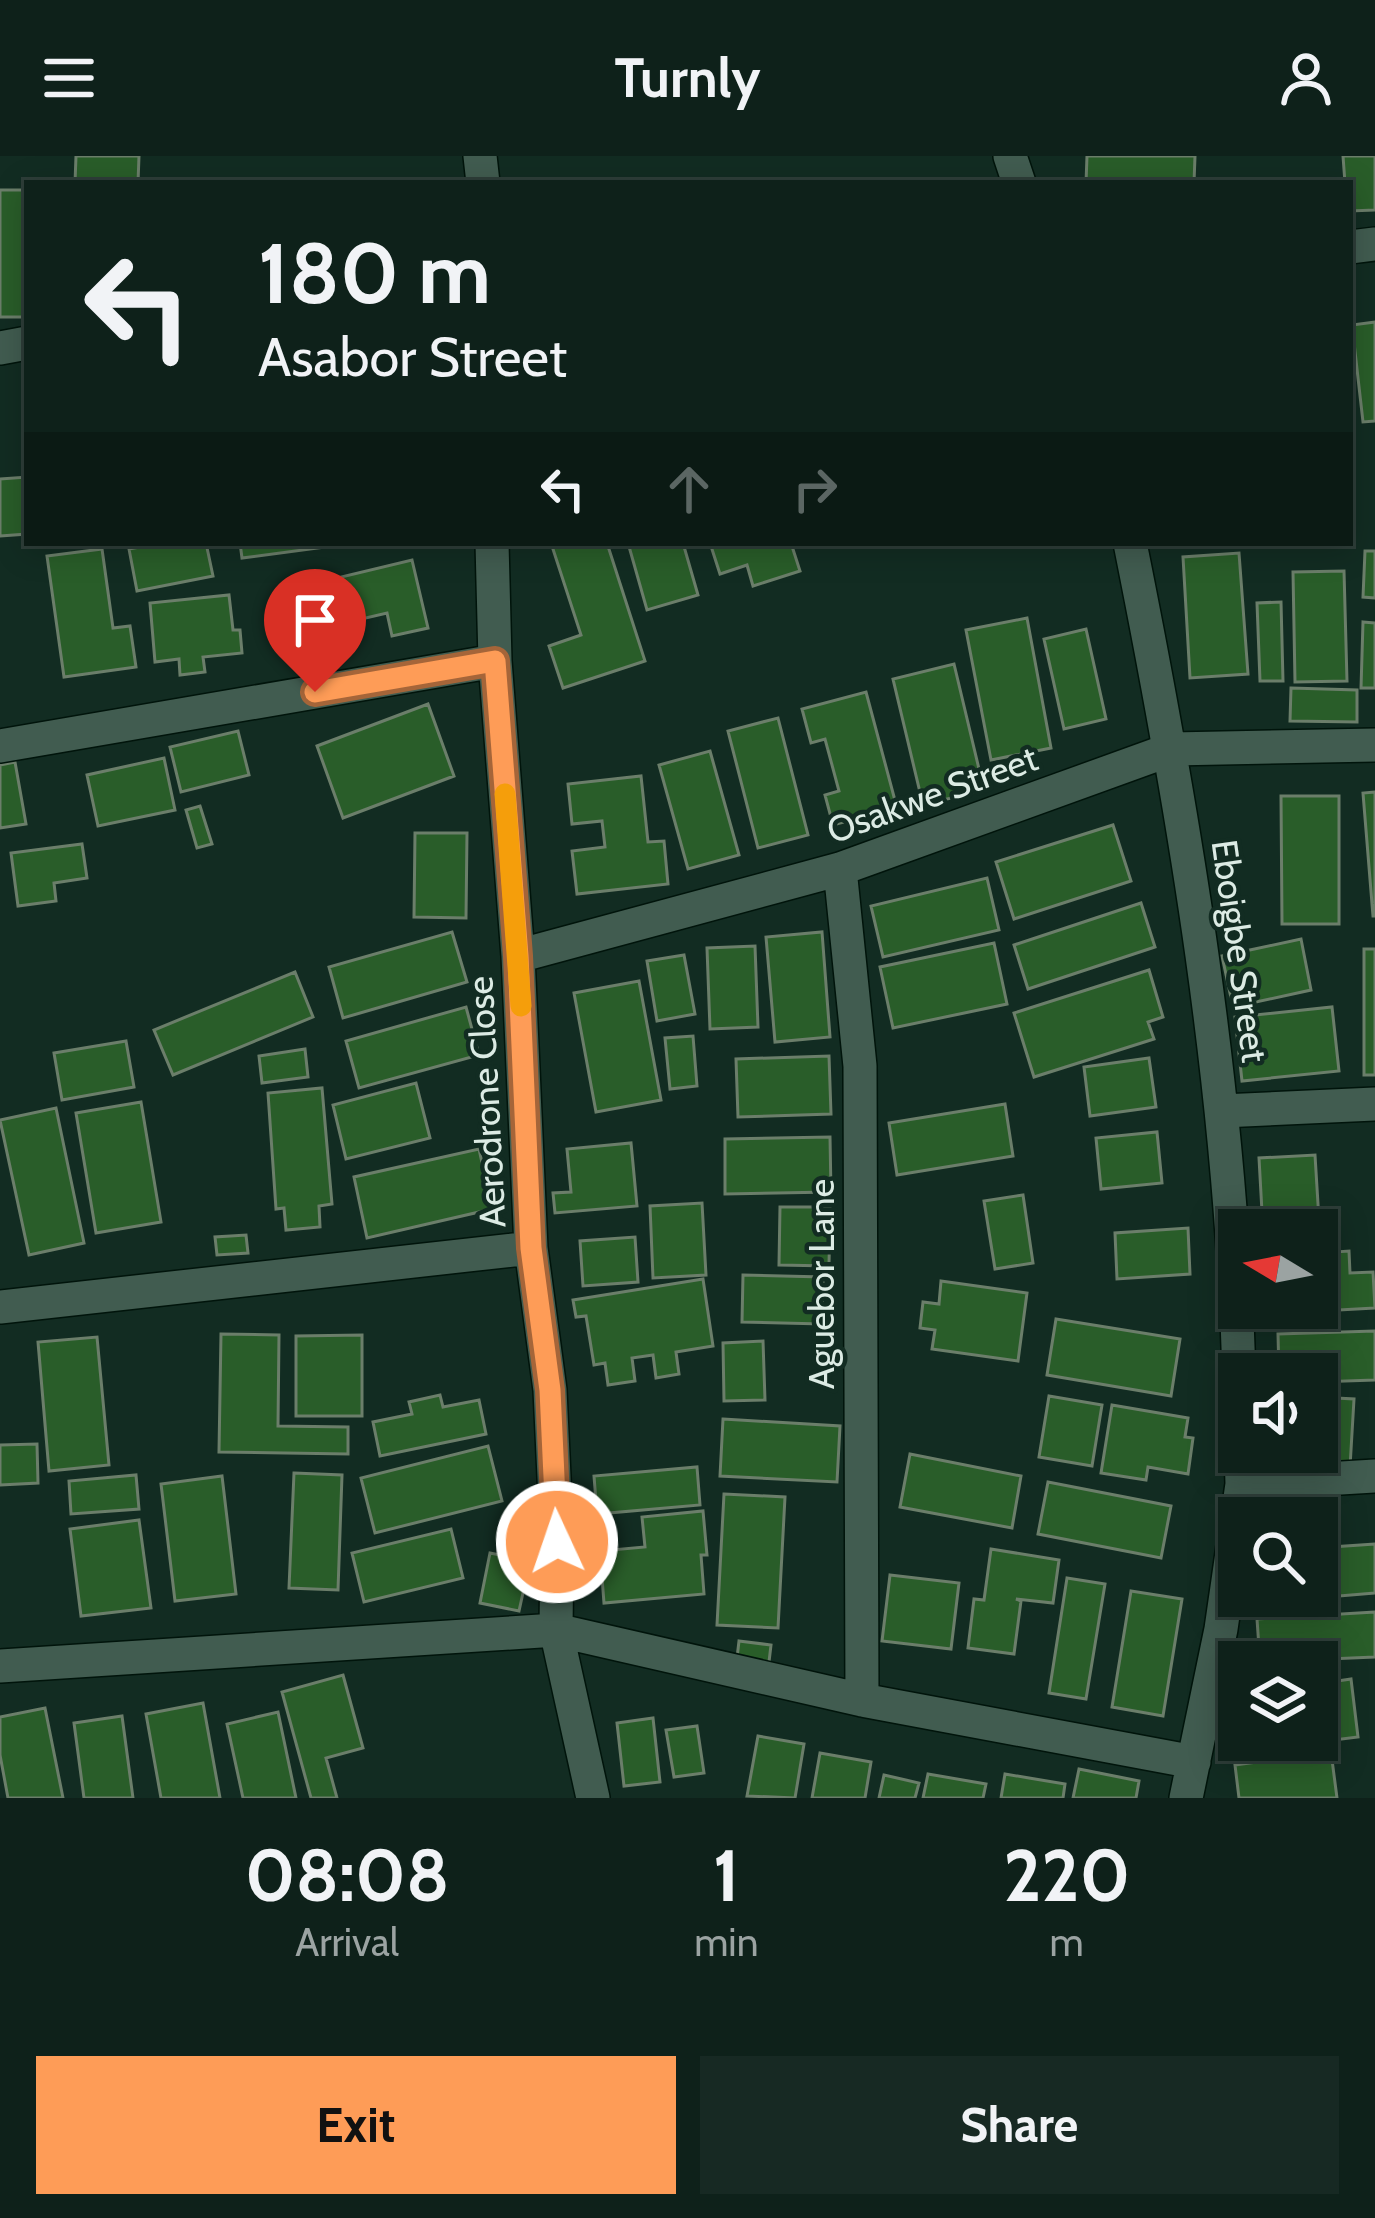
<!DOCTYPE html>
<style>
:root{--surface:#0e211a;--page:#172923;--text:#f1f3f6;--muted:#9ba3a2;--line:#2e3e39;--accent:#fe9c57}
body{margin:0;font-family:Cabin,sans-serif;background:var(--page);color:var(--text);height:100vh;display:flex;flex-direction:column;font-size:45px;white-space:nowrap}
*{box-sizing:border-box;margin:0}
p{font-size:39px;color:var(--muted)}
.icon{flex:none;width:66px;height:66px;fill:none;stroke:currentColor;stroke-width:2;stroke-linecap:round;stroke-linejoin:round}
.map{position:relative;height:1642px;overflow:hidden}
.drawer{display:flex;flex-direction:column;background:var(--surface);flex:1}
.drawer>*{flex:none}
.hud{position:absolute;left:24px;top:24px;width:1329px;height:366px;border-radius:0px;box-shadow:0 6px 30px #0003,0 0 0 3px var(--line);background:#0e211a;color:var(--text);overflow:hidden}
.needle{width:78px;rotate:280deg}
.buttons{position:absolute;left:1218px;top:1053px;display:grid;gap:24px}
.buttons a{display:grid;place-items:center;width:120px;height:120px;border-radius:0px;background:var(--surface);box-shadow:0 6px 30px #0003,0 0 0 3px var(--line);font-size:60px}
.pin{position:absolute;display:grid;place-items:center;width:102px;height:102px;color:#fff;margin:-123px -51px;border-radius:50% 50% 50% 0;rotate:-45deg;box-shadow:0 0 12px #0007}
.pin .icon{rotate:45deg}
.me{position:absolute;width:132px;margin:-66px;rotate:357deg;stroke-linejoin:round;filter:drop-shadow(0 0 9px #0008)}
.turn{display:flex;align-items:center;gap:42px;height:252px;padding:0 36px;font-size:54px}
.turn .icon{width:156px;height:156px;stroke-width:2.5}
.turn b{display:block;font-size:84px;line-height:102px}
.lanes{display:flex;align-items:center;height:114px;padding:0 36px;background:#0003;justify-content:center;gap:60px;direction:ltr}
.lanes .off{opacity:.35}
.eta{display:flex;justify-content:space-evenly;align-items:center;height:204px;text-align:center}
.eta b{font-size:72px;font-weight:700;line-height:84px}
.cta{display:flex;gap:24px;margin-top:auto;padding:24px 36px}
.cta a{flex:1;height:138px;border-radius:0px;background:var(--accent);color:#111;font-size:48px;font-weight:700;line-height:138px;text-align:center}
.cta a+a{background:var(--page);color:var(--text)}
header{display:flex;justify-content:space-between;align-items:center;height:156px;padding:0 36px;background:var(--surface);font-size:54px;font-weight:700}
.map>svg:first-child{display:block}
.building{fill:#295d29;stroke:#6b7e6a;stroke-width:3}
.lines{fill:none;stroke-linecap:round;stroke-linejoin:round}
.minor-casing{stroke:#00140b;stroke-width:36}
.minor{stroke:#415c50;stroke-width:33}
.route-casing{stroke:#a56539;stroke-width:30}
.route{stroke:#fe9c57;stroke-width:21}
.slow{stroke:#f59e0b;stroke-width:21}
.labels{text-anchor:middle;stroke-width:9;stroke-linejoin:round;paint-order:stroke}
.street-label{font-size:36px;fill:#dcebe4;stroke:#122c22}
</style>
<header><svg class="icon" aria-label="menu" viewBox="0 0 24 24"><path d="M4 6h16M4 12h16M4 18h16"/></svg>Turnly<svg class="icon" aria-label="person" viewBox="0 0 24 24"><circle cx="12" cy="8" r="4"/><path d="M4 21q1-7 8-7t8 7"/></svg></header>
<div class="map">
<svg width="1375" height="1642" viewBox="0 0 1375 1642">
<rect width="100%" height="100%" fill="#122c22"/>
<path class="building" d="M76 0H139L138 27H75Z
M1087 0H1195L1194 27H1086Z
M1343 0H1375V54L1350 55V27H1345Z
M0 34H27V161H0Z
M1375 166V265L1363 266 1352 169Z
M27 321V378L0 380V323Z
M161 387H206L213 420 137 435 129 393Z
M240 387H333V390L242 402Z
M551 387H607L645 505 563 532 549 490 581 479Z
M628 387H683L698 439 647 454Z
M710 387H791L800 415 753 430 747 409 720 418Z
M102 393 113 472 130 470 136 511 64 521 47 400Z
M1365 395H1375V442L1363 441Z
M1239 397 1248 518 1190 522 1183 401Z
M412 404 428 472 392 480 387 457 301 477 291 433Z
M1344 415 1347 525 1295 526 1293 416Z
M229 439 233 474H240L242 497 203 501 205 516 180 519 179 503 155 506 150 447Z
M1281 446 1283 525H1260L1257 447Z
M1027 462 1051 592 991 604 966 474Z
M1363 466 1375 467V532H1361Z
M1086 473 1106 563 1064 573 1044 483Z
M954 508 984 634 923 649 893 523Z
M1291 532 1357 534V566L1290 565Z
M866 536 897 652 833 669 825 639 839 635 825 583 811 587 802 553Z
M428 548 454 620 343 662 317 590Z
M778 562 808 679 758 692 728 575Z
M238 575 249 619 181 636 170 591Z
M710 595 739 699 688 713 659 609Z
M164 602 175 654 98 670 87 619Z
M15 606 26 668 0 672V609Z
M641 620 648 686 664 685 668 728 577 738 572 695 605 691 602 665 572 668 568 628Z
M1375 636V760H1373L1363 637Z
M1281 640H1339V768H1282Z
M200 650 212 688 197 692 186 654Z
M1113 669 1131 725 1014 763 996 706Z
M415 677H467L466 762 414 761Z
M82 688 87 722 54 727 56 745 18 750 11 697Z
M987 722 999 774 883 801 871 750Z
M1141 747 1155 791 1028 833 1014 789Z
M452 776 467 826 343 862 329 811Z
M822 776 830 881 775 886 766 781Z
M1301 783 1311 834 1233 851 1222 800Z
M994 787 1007 848 893 872 880 811Z
M755 790 758 871 710 873 707 792Z
M1364 793H1375V919H1364Z
M684 799 695 858 657 865 647 805Z
M1149 814 1163 861 1148 866 1154 883 1034 921 1014 857Z
M295 816 313 861 173 919 154 874Z
M639 825 661 944 596 956 574 837Z
M466 851 479 899 359 932 346 885Z
M1332 851 1339 915 1242 925 1235 861Z
M693 880 697 930 670 933 665 882Z
M126 885 134 931 62 944 54 897Z
M305 893 308 921 262 927 259 900Z
M829 900 831 958 738 961 736 903Z
M1149 902 1156 951 1090 960 1084 911Z
M416 927 430 982 346 1003 333 949Z
M322 932 332 1048 319 1050 320 1071 286 1074 284 1052 276 1053 268 937Z
M141 946 161 1066 96 1077 76 957Z
M1005 948 1013 1000 897 1019 889 967Z
M56 952 84 1087 29 1099 0 964Z
M1157 976 1162 1027 1101 1033 1096 982Z
M830 981 831 1036 725 1038V983Z
M631 987 637 1050 555 1057 553 1037 571 1036 567 993Z
M479 993 492 1053 367 1082 354 1021Z
M1315 999 1321 1097 1349 1095 1350 1117 1373 1116 1375 1152 1267 1158V1152H1317V1074H1263L1259 1002Z
M1023 1039 1033 1107 995 1113 984 1045Z
M702 1047 706 1119 653 1122 650 1050Z
M780 1051H830L829 1110 779 1109Z
M1188 1072 1190 1118 1117 1123 1115 1077Z
M246 1079 248 1097 217 1099 215 1081Z
M635 1081 638 1126 583 1130 580 1085Z
M743 1119 823 1121 822 1168 742 1166Z
M703 1123 713 1190 676 1196 679 1218 656 1222 653 1199 632 1202 635 1225 608 1229 605 1207 594 1209 586 1160 576 1161 573 1144Z
M941 1125 1027 1137 1018 1205 932 1193 935 1174 920 1172 923 1146 939 1148Z
M1056 1163 1180 1183 1171 1240 1047 1219Z
M1375 1175V1224L1317 1226V1218H1279L1278 1178Z
M221 1178 279 1179 278 1270 348 1271V1298L219 1296Z
M362 1179V1260H296V1180Z
M97 1181 109 1309 49 1315 38 1186Z
M763 1185 765 1244 724 1245 723 1187Z
M440 1239 443 1251 479 1244 486 1278 380 1300 373 1266 412 1258 409 1246Z
M1049 1240 1102 1249 1092 1310 1039 1301Z
M1317 1241 1354 1243 1350 1311 1294 1307 1295 1296H1317Z
M1112 1249 1188 1262 1185 1281 1193 1282 1188 1318 1148 1311 1146 1324 1101 1317Z
M723 1263 840 1270 837 1326 720 1320Z
M37 1288 38 1327 0 1329V1289Z
M488 1290 502 1345 375 1377 361 1322Z
M910 1298 1021 1320 1012 1372 900 1351Z
M697 1311 700 1349 597 1358 594 1320Z
M294 1317 342 1319 338 1434 289 1432Z
M136 1319 139 1353 71 1358 69 1325Z
M222 1320 236 1438 175 1445 161 1328Z
M1048 1326 1171 1350 1161 1402 1038 1378Z
M724 1338 785 1341 778 1472 717 1469Z
M703 1355 707 1399H701L704 1438 604 1447 600 1395 645 1391 642 1361Z
M139 1364 151 1452 81 1460 70 1373Z
M451 1373 463 1422 364 1446 352 1397Z
M1375 1388V1437L1266 1446 1265 1440H1317V1392Z
M991 1393 1059 1404 1053 1447 1016 1443 1021 1445 1014 1498 968 1492 974 1443 984 1444Z
M490 1397 530 1405 519 1455 480 1447Z
M890 1419 959 1427 951 1493 882 1485Z
M1067 1422 1105 1428 1086 1543 1049 1537Z
M1131 1435 1182 1443 1163 1560 1112 1551Z
M1375 1456V1501L1260 1506 1257 1463Z
M739 1485 771 1489 769 1506 737 1502Z
M343 1519 363 1592 326 1602 337 1642H311L282 1536Z
M1351 1523 1358 1581 1245 1595 1243 1584H1317V1528Z
M203 1547 220 1642H161L146 1558Z
M45 1552 63 1642H8L0 1599V1561Z
M278 1556 296 1642H243L227 1568Z
M122 1560 133 1642H84L74 1567Z
M653 1562 660 1626 624 1630 617 1567Z
M697 1570 704 1617 674 1621 666 1574Z
M758 1580 804 1588 795 1642 747 1640Z
M1331 1596 1337 1642H1239L1235 1609Z
M820 1597 871 1606 865 1642H812Z
M1079 1613 1139 1625 1136 1642H1073Z
M928 1618 986 1628 983 1642H923Z
M1005 1618 1065 1628 1063 1642H1001Z
M884 1619 919 1627 915 1642H879Z"/>
<g class="lines">
<defs>
<path id="minor" d="M480 0 483 27
M1010 0 1019 27
M1350 91 1375 88
M0 192 27 187
M492 387 495 505 518 800 531 1092 550 1234 557 1386 556 1474 593 1642
M1130 387C1185 661 1231 938 1239 1218
M0 590 495 505
M840 713 860 910 862 1544
M518 800 840 713 1172 593 1375 589
M1222 955 1375 948
M0 1151 531 1092
M1242 1328 1375 1320
M0 1510 556 1474 862 1544 1194 1606
M1186 1642 1221 1473 1242 1328 1241 1296"/>
</defs>
<use href="#minor" class="minor-casing"/>
<use href="#minor" class="minor"/>
</g>
<g class="lines">
<defs>
<path id="route" d="M315 536 495 505 518 800 531 1092 550 1234 557 1386"/>
</defs>
<use href="#route" class="route-casing"/>
<use href="#route" class="route"/>
<path class="slow" d="M505 638 521 850"/>
</g>
<g class="labels">
<g class="street-label">
<text transform="translate(932 638) rotate(-20)" y="13">Osakwe Street</text>
<text transform="translate(1240 795) rotate(82)" y="13">Eboigbe Street</text>
<text transform="translate(486 946) rotate(-93)" y="13">Aerodrone Close</text>
<text transform="translate(821 1128) rotate(-90)" y="13">Aguebor Lane</text>
</g>
</g>
</svg>
<div class="buttons">
<a><svg class="needle" viewBox="-14 -14 28 28"><path d="M0-13l5 13h-10z" fill="#e53935"/><path d="M0 13l5-13h-10z" fill="#9ba3a2"/></svg></a>
<a><svg class="icon" aria-label="sound" viewBox="0 0 24 24"><path d="M4 9h4l5-4v14l-5-4H4zM17 9q2 3 0 6"/></svg></a>
<a><svg class="icon" aria-label="search" viewBox="0 0 24 24"><circle cx="10" cy="10" r="6"/><path d="M15 15l6 6"/></svg></a>
<a><svg class="icon" aria-label="layers" viewBox="0 0 24 24"><path d="M12 4l9 5-9 5-9-5zM3 14l9 5 9-5"/></svg></a>
</div>
<div class="pin" style="left:315px;top:536px;background:#d93025"><svg class="icon" aria-label="arrive" viewBox="0 0 24 24"><path d="M6 21V4h12l-3 4 3 4H6"/></svg></div>
<svg class="me" style="left:557px;top:1386px" viewBox="-20 -20 40 40"><circle r="17" fill="#fe9c57" stroke="#fff" stroke-width="3"/><path d="M0-11L8 9 0 5-8 9z" fill="#fff"/></svg>
<div class="hud">
<div class="turn"><svg class="icon" aria-label="left" viewBox="0 0 24 24"><path d="M17 20v-9H6M10 6l-5 5 5 5"/></svg><div><b>180 m</b>Asabor Street</div></div>
<div class="lanes"><svg class="icon" aria-label="left" viewBox="0 0 24 24"><path d="M17 20v-9H6M10 6l-5 5 5 5"/></svg><svg class="icon off" aria-label="ahead" viewBox="0 0 24 24"><path d="M12 20V5M6 11l6-6 6 6"/></svg><svg class="icon off" aria-label="right" viewBox="0 0 24 24"><path d="M7 20v-9h11M14 6l5 5-5 5"/></svg></div>
</div>
</div>
<section class="drawer">
<div class="eta">
<div><b>08:08</b><p>Arrival</p></div>
<div><b>1</b><p>min</p></div>
<div><b>220</b><p>m</p></div>
</div>
<div class="cta"><a>Exit</a><a>Share</a></div>
</section>
